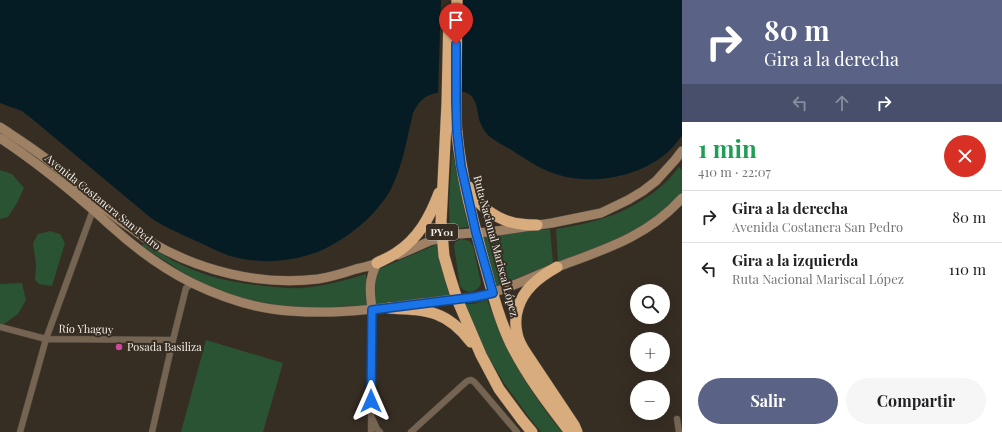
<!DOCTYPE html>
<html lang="es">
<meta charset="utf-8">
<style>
:root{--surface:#fff;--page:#f6f6f6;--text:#202124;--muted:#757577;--line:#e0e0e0;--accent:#5a6386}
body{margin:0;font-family:"Playfair Display",serif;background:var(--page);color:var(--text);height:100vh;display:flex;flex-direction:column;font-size:15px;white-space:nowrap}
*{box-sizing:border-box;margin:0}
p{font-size:13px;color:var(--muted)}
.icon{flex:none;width:22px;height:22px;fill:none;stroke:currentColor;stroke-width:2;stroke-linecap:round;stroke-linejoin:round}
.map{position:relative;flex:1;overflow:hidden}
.sheet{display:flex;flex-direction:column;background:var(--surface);width:320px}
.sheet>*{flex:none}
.guide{background:#5a6386;color:#fff;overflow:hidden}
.fabs{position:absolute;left:630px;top:284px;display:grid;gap:8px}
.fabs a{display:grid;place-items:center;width:40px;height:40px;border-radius:50%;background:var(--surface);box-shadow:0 4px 16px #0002;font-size:20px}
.pin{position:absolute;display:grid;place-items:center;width:34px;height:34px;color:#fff;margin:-41px -17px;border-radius:50% 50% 50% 0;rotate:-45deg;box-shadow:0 0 4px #0007}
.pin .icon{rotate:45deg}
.me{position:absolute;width:44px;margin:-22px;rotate:0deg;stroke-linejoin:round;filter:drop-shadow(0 0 3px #0008)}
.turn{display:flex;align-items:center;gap:14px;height:84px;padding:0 16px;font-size:18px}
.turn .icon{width:52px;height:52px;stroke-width:2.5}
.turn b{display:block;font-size:28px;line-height:34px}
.lanes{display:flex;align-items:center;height:38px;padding:0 16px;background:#0003;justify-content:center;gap:20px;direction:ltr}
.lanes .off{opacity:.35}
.round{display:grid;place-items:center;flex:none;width:42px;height:42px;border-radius:21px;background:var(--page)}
.headline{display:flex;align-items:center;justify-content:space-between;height:68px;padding:0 16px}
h1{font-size:24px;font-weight:700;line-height:30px;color:#1e9e55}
.primary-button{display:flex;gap:8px;margin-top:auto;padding:8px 16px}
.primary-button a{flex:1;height:46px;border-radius:24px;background:var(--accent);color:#fff;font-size:16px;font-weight:700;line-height:46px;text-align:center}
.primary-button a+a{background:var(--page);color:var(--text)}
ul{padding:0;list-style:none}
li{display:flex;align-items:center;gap:12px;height:52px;padding:0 16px;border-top:1px solid var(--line)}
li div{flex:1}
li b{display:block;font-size:15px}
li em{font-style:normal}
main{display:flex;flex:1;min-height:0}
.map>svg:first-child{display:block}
.green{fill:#2a5334}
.water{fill:#061c24}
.pier{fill:#362d23}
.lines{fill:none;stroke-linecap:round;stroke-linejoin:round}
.street-casing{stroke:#544c42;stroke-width:7}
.secondary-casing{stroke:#544c42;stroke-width:10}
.highway-casing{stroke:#544c42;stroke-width:12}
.street{stroke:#766452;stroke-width:6}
.secondary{stroke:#9e8164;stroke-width:9}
.highway{stroke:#d8ac7d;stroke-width:11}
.route-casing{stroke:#114b97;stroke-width:10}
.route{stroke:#1a73e8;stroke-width:7}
.hotel-dot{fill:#d1479c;stroke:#362d23;stroke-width:1.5}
.labels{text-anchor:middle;stroke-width:4;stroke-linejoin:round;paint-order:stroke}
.shield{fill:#362d23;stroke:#bab3ab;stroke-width:1}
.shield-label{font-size:10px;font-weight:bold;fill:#f2ece5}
.street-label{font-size:11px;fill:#f2ece5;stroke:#362d23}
.poi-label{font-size:11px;fill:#f2ece5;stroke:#362d23;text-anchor:start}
</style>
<main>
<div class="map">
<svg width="682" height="432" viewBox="0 0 682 432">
<rect width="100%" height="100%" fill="#362d23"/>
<path class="green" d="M452 151 468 227 450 229 449 205Z
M679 167 682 170V192L675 200 651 221 614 242 558 262 556 229C573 226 590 223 607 217 626 211 650 197 665 183 670 178 674 173 679 167Z
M0 170 12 174 24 188 17 203 8 217 0 219Z
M550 229 553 263 493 288 481 236Z
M50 231 60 234 65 243 52 286 39 284 35 280 36 265 33 243 38 234Z
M461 239 470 241 473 246 481 283C478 293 466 295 460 286L454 246 456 241Z
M144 243C157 251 170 260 184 266 209 278 236 283 264 286 277 287 290 289 303 288 325 286 346 280 366 274V305L319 308 290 307 266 304 224 293 190 277 142 246Z
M440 243 452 298 376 305 375 277 379 269Z
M22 283 26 300 18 314 4 324H0V284Z
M487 300C492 312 496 324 501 335 517 370 538 403 562 432H541L531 420 504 383 478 339 463 304H473Z
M206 340 283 363 263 432H181Z"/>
<path class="water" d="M0 0H682V136C676 143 671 150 663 156 636 177 592 185 559 175 544 171 530 162 516 153 509 148 494 141 488 135 485 132 482 127 480 122 477 113 478 98 467 93 463 91 457 91 452 92 433 92 422 94 413 113 407 138 403 165 391 189 381 207 365 223 348 235 340 240 331 246 322 250 318 252 312 254 308 255 282 263 256 263 230 256 218 252 206 245 194 240 179 233 164 227 151 218L31 118 22 111 0 103Z"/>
<path class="pier" d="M441 0H463L460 93 438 94Z"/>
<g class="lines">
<defs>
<path id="street" d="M0 327 46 339 173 340
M372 418 377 429 380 432
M677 419 679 432
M20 432 46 339 93 210
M152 432 173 340 186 288 192 283
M371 432 372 310
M411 432 466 382C471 378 474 381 477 385L517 432"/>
<path id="secondary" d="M0 127C15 137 31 147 45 158 72 179 97 204 125 224 133 229 141 236 149 241 199 271 260 286 318 279 331 277 344 273 356 269 365 267 374 265 382 261
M0 138C32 159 62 183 91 208 98 214 104 220 111 226 134 247 164 269 192 283 217 295 244 305 272 309 320 316 373 310 421 303 432 302 443 300 455 299 465 298 475 298 485 295 511 288 535 275 560 266 606 249 648 236 682 198
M398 255 430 241 458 234 490 232 552 223 601 213 628 200 643 191 656 181 675 160 682 151
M372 310C370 291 368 281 377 263"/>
<path id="highway" d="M457 0C457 25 456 50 456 76 456 95 455 114 457 133 461 175 472 217 483 258 491 287 498 317 511 344 527 376 548 404 570 432
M449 13 447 103 441 222 444 256 450 277 457 299 481 355 499 389 522 420 532 432
M469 187C472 191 474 196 477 200 487 213 506 223 521 224 527 225 532 225 537 225
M377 263C383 260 390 257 396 253 418 239 430 217 439 193
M557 267C548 272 539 278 532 285 519 298 513 316 517 333 518 340 522 347 526 353L574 425 577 432
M389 308C427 310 446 310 471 342"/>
</defs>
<use href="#street" class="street-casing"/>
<use href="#secondary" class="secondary-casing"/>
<use href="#highway" class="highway-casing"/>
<use href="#street" class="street"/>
<use href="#secondary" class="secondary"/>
<use href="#highway" class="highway"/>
</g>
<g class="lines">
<defs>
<path id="route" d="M371 401 372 310 475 297 493 293 476 233 461 166 457 132 456 103V44"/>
</defs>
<use href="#route" class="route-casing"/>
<use href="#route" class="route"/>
</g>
<circle class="hotel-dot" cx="119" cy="347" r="4"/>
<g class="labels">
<rect class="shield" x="426" y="224" width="32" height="16" rx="3"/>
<g class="shield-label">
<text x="442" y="236">PY01</text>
</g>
<g class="street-label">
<text transform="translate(103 202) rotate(39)" y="4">Avenida Costanera San Pedro</text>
<text transform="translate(496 246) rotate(75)" y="4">Ruta Nacional Mariscal López</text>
<text transform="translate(86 329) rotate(1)" y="4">Río Yhaguy</text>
</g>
<g class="poi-label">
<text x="127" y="351">Posada Basiliza</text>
</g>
</g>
</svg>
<div class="fabs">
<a><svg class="icon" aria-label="search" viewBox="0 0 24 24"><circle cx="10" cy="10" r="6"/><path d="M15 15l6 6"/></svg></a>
<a>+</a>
<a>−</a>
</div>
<div class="pin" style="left:456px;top:44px;background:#d93025"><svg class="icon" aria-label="arrive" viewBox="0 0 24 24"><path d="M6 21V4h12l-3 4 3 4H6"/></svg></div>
<svg class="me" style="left:371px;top:401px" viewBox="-20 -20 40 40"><path d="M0-17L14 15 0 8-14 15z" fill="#1a73e8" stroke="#fff" stroke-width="4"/></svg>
</div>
<section class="sheet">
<div class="guide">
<div class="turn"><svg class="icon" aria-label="right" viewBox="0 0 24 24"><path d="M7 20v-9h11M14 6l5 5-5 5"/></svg><div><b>80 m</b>Gira a la derecha</div></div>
<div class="lanes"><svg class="icon off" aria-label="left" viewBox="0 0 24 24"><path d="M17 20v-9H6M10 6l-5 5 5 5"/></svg><svg class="icon off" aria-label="ahead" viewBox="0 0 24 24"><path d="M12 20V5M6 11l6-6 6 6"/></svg><svg class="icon" aria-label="right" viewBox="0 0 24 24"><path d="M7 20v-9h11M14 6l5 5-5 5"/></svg></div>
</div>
<div class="headline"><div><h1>1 min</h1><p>410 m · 22:07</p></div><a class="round" style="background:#d93025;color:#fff"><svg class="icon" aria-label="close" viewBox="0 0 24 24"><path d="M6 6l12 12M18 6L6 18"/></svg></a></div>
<ul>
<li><svg class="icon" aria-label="right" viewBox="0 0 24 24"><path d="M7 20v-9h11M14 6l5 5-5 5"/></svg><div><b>Gira a la derecha</b><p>Avenida Costanera San Pedro</p></div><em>80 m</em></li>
<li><svg class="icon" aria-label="left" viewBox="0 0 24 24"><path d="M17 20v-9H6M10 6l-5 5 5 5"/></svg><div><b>Gira a la izquierda</b><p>Ruta Nacional Mariscal López</p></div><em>110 m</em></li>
</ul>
<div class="primary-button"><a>Salir</a><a>Compartir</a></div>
</section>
</main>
